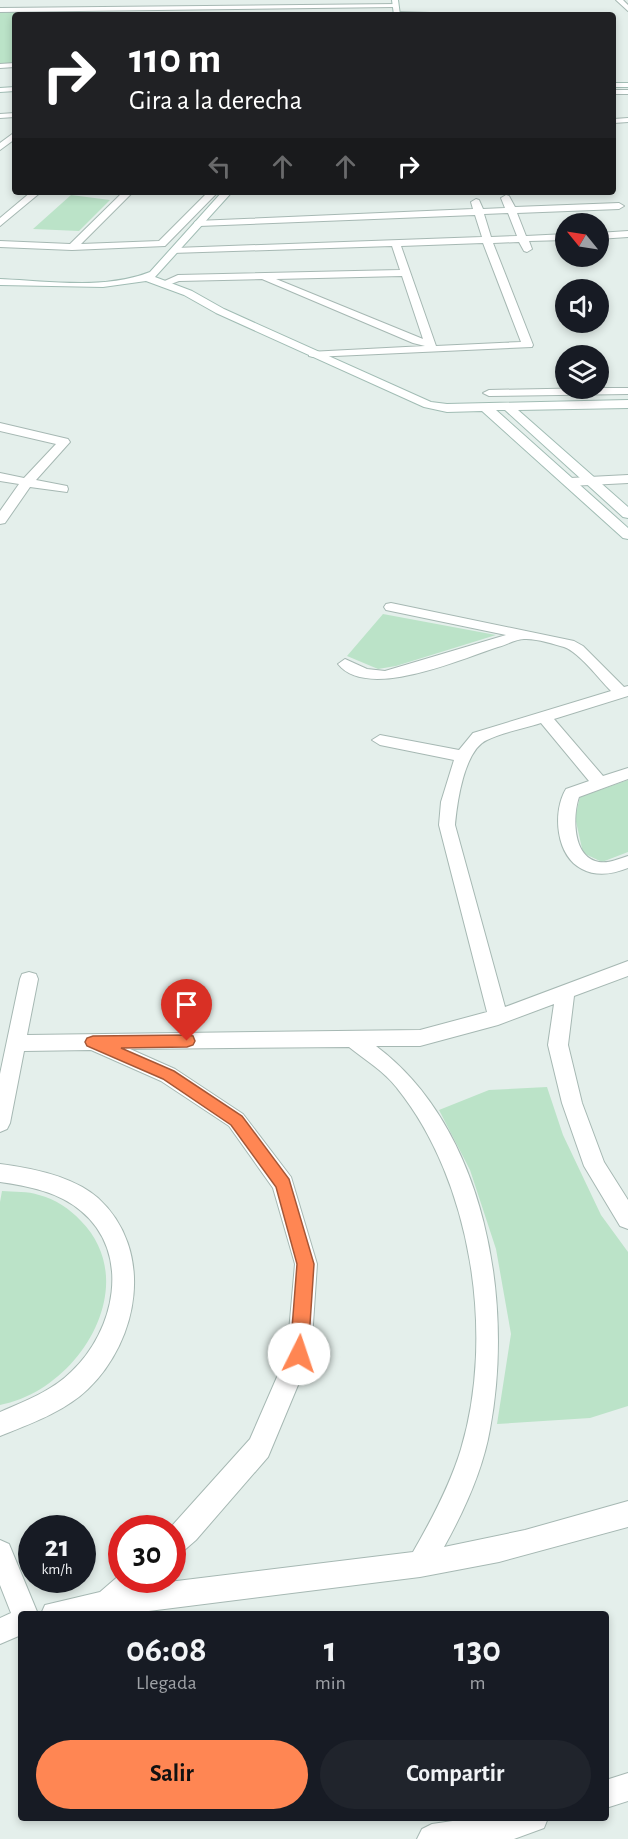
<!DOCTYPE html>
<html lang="es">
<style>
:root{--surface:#171b24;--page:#20242c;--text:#f1f3f6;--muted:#9ea1a6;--accent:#ff8653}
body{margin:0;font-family:"Alegreya Sans",sans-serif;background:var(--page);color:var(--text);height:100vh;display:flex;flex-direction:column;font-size:22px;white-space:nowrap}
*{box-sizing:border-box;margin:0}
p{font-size:20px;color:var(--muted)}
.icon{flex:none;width:33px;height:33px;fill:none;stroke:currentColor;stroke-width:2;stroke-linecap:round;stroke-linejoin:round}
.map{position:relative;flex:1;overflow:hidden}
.details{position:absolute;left:18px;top:1611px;width:591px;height:210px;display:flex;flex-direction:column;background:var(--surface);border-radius:6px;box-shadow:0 3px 9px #0003}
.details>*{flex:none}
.guide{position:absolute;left:12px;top:12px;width:604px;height:183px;border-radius:6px;box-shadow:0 3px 9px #0003;background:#202124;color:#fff;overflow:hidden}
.needle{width:39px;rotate:300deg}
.fabs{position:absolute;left:555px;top:213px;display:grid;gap:12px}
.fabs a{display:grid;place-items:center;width:54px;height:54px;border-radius:50%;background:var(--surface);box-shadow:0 3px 9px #0003;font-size:30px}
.speed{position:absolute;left:18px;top:1515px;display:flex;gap:12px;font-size:30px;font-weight:700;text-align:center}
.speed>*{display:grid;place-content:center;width:78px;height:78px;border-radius:50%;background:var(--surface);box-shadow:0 3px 9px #0003;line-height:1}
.speed small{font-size:15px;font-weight:400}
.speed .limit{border:9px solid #d22;background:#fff;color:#111}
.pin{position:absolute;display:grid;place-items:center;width:51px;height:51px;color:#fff;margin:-62px -26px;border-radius:50% 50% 50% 0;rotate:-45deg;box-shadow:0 0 6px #0007}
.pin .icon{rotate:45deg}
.me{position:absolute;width:66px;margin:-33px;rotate:4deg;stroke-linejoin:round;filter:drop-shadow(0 0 4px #0008)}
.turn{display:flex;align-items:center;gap:21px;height:126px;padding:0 18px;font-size:27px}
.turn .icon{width:78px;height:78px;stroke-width:2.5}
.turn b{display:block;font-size:42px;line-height:51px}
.lanes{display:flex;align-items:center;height:57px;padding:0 18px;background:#0003;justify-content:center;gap:30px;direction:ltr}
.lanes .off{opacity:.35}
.eta{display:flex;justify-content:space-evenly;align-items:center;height:102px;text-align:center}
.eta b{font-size:36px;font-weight:700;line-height:42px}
.primary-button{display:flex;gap:12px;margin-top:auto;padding:12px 18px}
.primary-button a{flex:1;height:69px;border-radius:36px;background:var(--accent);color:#111;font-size:24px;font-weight:700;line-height:69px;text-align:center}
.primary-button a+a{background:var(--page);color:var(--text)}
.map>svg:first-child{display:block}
.green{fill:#bbe3c8}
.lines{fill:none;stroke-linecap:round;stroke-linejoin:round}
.street-casing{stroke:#a6b8b3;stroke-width:2}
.secondary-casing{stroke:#a1bcb4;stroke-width:2}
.street{fill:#fff;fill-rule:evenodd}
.secondary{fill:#fff;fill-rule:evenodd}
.route{fill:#ff8653;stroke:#a65736;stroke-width:1.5}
</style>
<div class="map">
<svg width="628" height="1839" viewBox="0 0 628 1839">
<rect width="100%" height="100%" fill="#e4efeb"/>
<path class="green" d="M44 11 43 15H15V64H0V12Z
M71 195 110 200 79 231 33 229Z
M383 614 496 635 396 666 378 669 347 656Z
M628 780V852L602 862 583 853 575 817 580 797Z
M547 1087 563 1135 601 1215 628 1252V1406L590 1418 497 1424 511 1334 496 1249 470 1170 439 1110 489 1090Z
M2 1191C14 1192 28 1191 39 1195 55 1199 70 1209 81 1221 144 1285 78 1391 0 1405V1202Z"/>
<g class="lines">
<defs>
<path id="street" d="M616 0H623L628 5V11Z
M397 4 395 7 0 12V8Z
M397 12 430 13 433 15H394Z
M15 63V67L0 68V64Z
M614 90H628V94H614Z
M15 113V117L0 118V114Z
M628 118V122L614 123V119Z
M15 132V139L0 150V143Z
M31 192H41L0 226V218Z
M123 192H133L81 244 159 241 208 192H218L165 246 72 250 0 247V241L70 244Z
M506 195 509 196 515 207 619 203 624 206 619 209 517 213 526 236 566 234V240L529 241 532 249 527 252 524 251 519 242 493 243 533 345 532 347 313 357 309 356V352L425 346 413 343 262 279 179 281 163 287 158 284 178 275 400 270 392 246 172 253V249L175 248 482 237 475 215 199 226 194 223 196 221 473 209 471 202 476 199 479 200 483 209 505 208 501 198ZM508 213 517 236 491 237 484 214ZM483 243 521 342 436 346 401 246ZM402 276 423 339 276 279Z
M628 231V237L598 239V233Z
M598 388H628V394L489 396 483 393 489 390Z
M0 423 68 439 70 442 36 480 67 486 68 489 67 492 30 487 5 523 0 524V511L19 484 0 481V473L24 478 56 444 0 431Z
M628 475V483L570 486 564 482 570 478Z
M391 603 574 641 583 646 624 687 628 686V696L554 719 603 776 628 768V779L579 797C573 815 572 853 595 861 606 865 618 859 628 856V868C613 874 597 877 582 869 556 856 552 812 566 789L589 781 541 723C523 729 503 732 487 740 464 750 457 803 455 825L505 1007 628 961V976L574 996 568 1045 582 1103 604 1162 628 1200V1229L620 1226 584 1166 562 1103 548 1045 554 1004 498 1025 420 1046H376C486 1128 514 1302 490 1429 483 1470 464 1511 444 1547L525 1530 628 1501V1527L499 1562 420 1577 125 1614H41L45 1605 100 1592 122 1573V1580H146L144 1585 413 1552C432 1519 450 1485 461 1449 495 1336 472 1181 397 1088 384 1071 365 1060 349 1047L130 1049 175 1069 243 1114 291 1177 317 1264 311 1354 268 1457 196 1540 181 1553 172 1557V1528H170L250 1439 287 1354 295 1264 273 1188 229 1126 161 1081 91 1050 24 1051 10 1123 7 1129 0 1132V1074L20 979 22 974 29 972 36 974 38 979 27 1035 420 1030 487 1012 439 825 441 802 454 760 380 745 372 740 380 735 459 750 473 733 611 691C599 679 580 653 564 647 554 644 535 638 524 639 516 639 506 645 498 647 461 659 367 701 338 664L345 659 367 669 385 671 506 635 386 610 384 607 386 604Z
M0 1164C32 1168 73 1176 98 1198 155 1250 139 1340 88 1389 64 1412 30 1424 0 1436V1412C25 1401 52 1391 71 1372 115 1331 132 1253 81 1211 59 1192 28 1186 0 1182Z
M0 1540 9 1544 38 1614H21V1635L0 1644V1618L11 1613 0 1585Z
M628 1773V1801L606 1808V1780Z
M473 1818H548L544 1828 514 1839H417L422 1829 432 1824Z"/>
<path id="secondary" d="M392 0H398L400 15H394Z
M614 83H628V87H614Z
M15 87V91L0 92V88Z
M222 192H232L155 277 192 291 224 309 431 402 447 404 628 400V408L518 410 628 507V518L623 517 505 410H496L628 528V539L623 538 482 411 447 412 424 407 216 313 184 295 146 281 103 287 0 285V279C48 281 105 290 150 272Z"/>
</defs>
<use href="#street" class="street-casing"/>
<use href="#secondary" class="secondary-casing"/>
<use href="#street" class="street"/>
<use href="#secondary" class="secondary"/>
</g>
<path class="route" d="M187 1035 193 1036 195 1041 193 1045 187 1047 121 1048 174 1071 242 1116 289 1179 314 1264 308 1354 305 1361 299 1363 293 1361 290 1354 297 1264 276 1187 231 1125 163 1079 87 1046 85 1042 87 1038 93 1036Z"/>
</svg>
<div class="fabs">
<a><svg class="needle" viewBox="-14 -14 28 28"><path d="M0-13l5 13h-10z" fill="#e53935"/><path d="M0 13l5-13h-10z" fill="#9ea1a6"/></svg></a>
<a><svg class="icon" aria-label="sound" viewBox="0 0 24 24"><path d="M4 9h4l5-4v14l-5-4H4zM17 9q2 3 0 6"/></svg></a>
<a><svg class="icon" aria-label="layers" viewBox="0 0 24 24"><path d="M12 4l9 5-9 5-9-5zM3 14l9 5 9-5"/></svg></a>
</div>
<div class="speed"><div>21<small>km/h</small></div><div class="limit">30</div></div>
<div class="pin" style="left:187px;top:1041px;background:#d93025"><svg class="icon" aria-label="arrive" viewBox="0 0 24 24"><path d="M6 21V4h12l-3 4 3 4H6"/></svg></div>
<svg class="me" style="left:299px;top:1354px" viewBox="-20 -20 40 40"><circle r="19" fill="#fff"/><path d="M0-13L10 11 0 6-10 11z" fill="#ff8653"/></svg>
<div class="guide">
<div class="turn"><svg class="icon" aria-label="right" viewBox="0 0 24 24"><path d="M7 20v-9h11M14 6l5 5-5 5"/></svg><div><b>110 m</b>Gira a la derecha</div></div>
<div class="lanes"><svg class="icon off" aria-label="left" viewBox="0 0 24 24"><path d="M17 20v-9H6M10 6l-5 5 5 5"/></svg><svg class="icon off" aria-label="ahead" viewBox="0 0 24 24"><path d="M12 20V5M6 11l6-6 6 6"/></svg><svg class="icon off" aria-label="ahead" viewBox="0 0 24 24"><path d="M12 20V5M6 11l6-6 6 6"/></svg><svg class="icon" aria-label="right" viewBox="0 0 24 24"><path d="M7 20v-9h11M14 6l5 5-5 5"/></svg></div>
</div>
<section class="details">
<div class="eta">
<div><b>06:08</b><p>Llegada</p></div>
<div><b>1</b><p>min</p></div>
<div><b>130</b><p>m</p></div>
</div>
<div class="primary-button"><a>Salir</a><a>Compartir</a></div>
</section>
</div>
